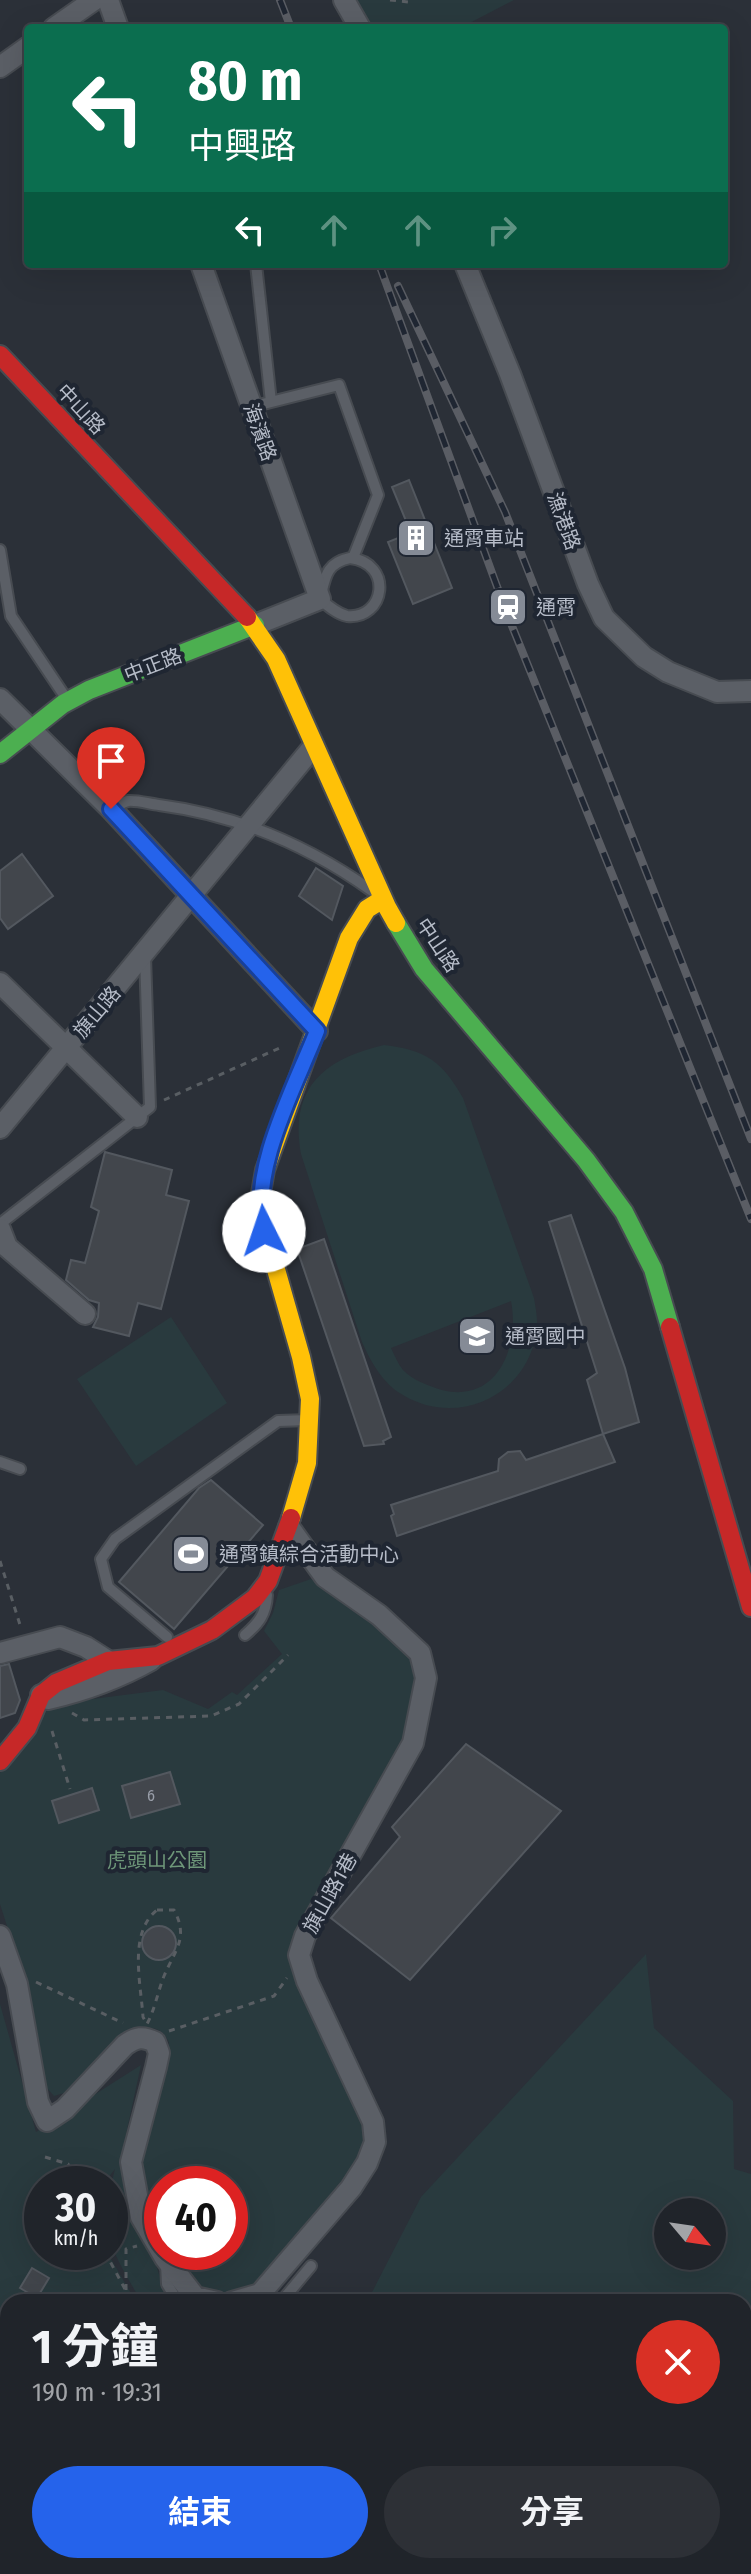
<!DOCTYPE html>
<html lang="zh-TW">
<meta charset="utf-8">
<style>
:root{--surface:#20242a;--page:#2d3036;--text:#f1f3f6;--muted:#a2a4a8;--line:#3d4147;--accent:#2563eb}
body{margin:0;font-family:"Fira Sans Condensed","Noto Sans TC",sans-serif;background:var(--page);color:var(--text);height:100vh;display:flex;flex-direction:column;font-size:30px;white-space:nowrap}
*{box-sizing:border-box;margin:0}
p{font-size:26px;color:var(--muted)}
.icon{flex:none;width:44px;height:44px;fill:none;stroke:currentColor;stroke-width:2;stroke-linecap:round;stroke-linejoin:round}
.map{position:relative;flex:1;overflow:hidden}
.drawer{position:absolute;left:0px;top:2294px;width:752px;height:280px;display:flex;flex-direction:column;background:var(--surface);border-radius:24px 24px 0 0;box-shadow:0 8px 32px #0002,0 0 0 2px var(--line)}
.drawer>*{flex:none}
.banner{position:absolute;left:24px;top:24px;width:704px;height:244px;border-radius:8px;box-shadow:0 8px 32px #0002,0 0 0 2px var(--line);background:#0b6e4f;color:#fff;overflow:hidden}
.needle{width:52px;rotate:119deg}
.buttons{position:absolute;left:654px;top:2198px;display:grid;gap:16px}
.buttons a{display:grid;place-items:center;width:72px;height:72px;border-radius:50%;background:var(--surface);box-shadow:0 8px 32px #0002,0 0 0 2px var(--line);font-size:40px}
.speed{position:absolute;left:24px;top:2166px;display:flex;gap:16px;font-size:40px;font-weight:700;text-align:center}
.speed>*{display:grid;place-content:center;width:104px;height:104px;border-radius:50%;background:var(--surface);box-shadow:0 8px 32px #0002,0 0 0 2px var(--line);line-height:1}
.speed small{font-size:20px;font-weight:400}
.speed .limit{border:12px solid #d22;background:#fff;color:#111}
.pin{position:absolute;display:grid;place-items:center;width:68px;height:68px;color:#fff;margin:-82px -34px;border-radius:50% 50% 50% 0;rotate:-45deg;box-shadow:0 0 8px #0007}
.pin .icon{rotate:45deg}
.me{position:absolute;width:88px;margin:-44px;rotate:356deg;stroke-linejoin:round;filter:drop-shadow(0 0 6px #0008)}
.turn{display:flex;align-items:center;gap:28px;height:168px;padding:0 32px;font-size:36px}
.turn .icon{width:104px;height:104px;stroke-width:2.5}
.turn b{display:block;font-size:56px;line-height:68px}
.lanes{display:flex;align-items:center;height:76px;padding:0 32px;background:#0003;justify-content:center;gap:40px;direction:ltr}
.lanes .off{opacity:.35}
.round{display:grid;place-items:center;flex:none;width:84px;height:84px;border-radius:42px;background:var(--page)}
.summary{display:flex;align-items:center;justify-content:space-between;height:136px;padding:0 32px}
h1{font-size:48px;font-weight:700;line-height:60px}
.action{display:flex;gap:16px;margin-top:auto;padding:16px 32px}
.action a{flex:1;height:92px;border-radius:48px;background:var(--accent);color:#fff;font-size:32px;font-weight:700;line-height:92px;text-align:center}
.action a+a{background:var(--page);color:var(--text)}
.map>svg:first-child{display:block}
.green{fill:#293a3e;fill-rule:evenodd}
.building{fill:#42464c;stroke:#53585f;stroke-width:2}
.lines{fill:none;stroke-linecap:round;stroke-linejoin:round}
.lane-casing{stroke:#474b51;stroke-width:14}
.street-casing{stroke:#474b51;stroke-width:24}
.fast-casing{stroke:#474b51;stroke-width:22}
.slow-casing{stroke:#474b51;stroke-width:22}
.jam-casing{stroke:#474b51;stroke-width:22}
.path{stroke:#595e63;stroke-width:3;stroke-dasharray:6 6;stroke-linecap:butt}
.lane{stroke:#5b5f66;stroke-width:10}
.street{stroke:#5b5f66;stroke-width:20}
.fast{stroke:#4caf50;stroke-width:18}
.slow{stroke:#ffc107;stroke-width:18}
.jam{stroke:#c62828;stroke-width:18}
.rail-casing{stroke:#5a5d64;stroke-width:8}
.rail{stroke:#1f2632;stroke-width:5;stroke-dasharray:15;stroke-linecap:butt}
.route-casing{stroke:#184099;stroke-width:20}
.route{stroke:#2563eb;stroke-width:14}
.labels{text-anchor:middle;stroke-width:8;stroke-linejoin:round;paint-order:stroke}
.number-label{font-size:16px;fill:#999ea9}
.street-label{font-size:20px;fill:#b6bcc8;stroke:#1f2632}
.poi-label{font-size:20px;fill:#b6bcc8;stroke:#1f2632;text-anchor:start}
.park-label{font-size:20px;fill:#6e9779;stroke:#1f2632}
</style>
<div class="map">
<svg width="751" height="2574" viewBox="0 0 751 2574">
<rect width="100%" height="100%" fill="#2b3038"/>
<path class="green" d="M353 0H514L460 28H369Z
M384 1045C426 1050 442 1061 463 1098L534 1298C535 1305 537 1314 537 1322 535 1391 461 1430 403 1395 383 1384 371 1362 362 1342L301 1154C289 1089 323 1059 384 1045ZM511 1301C520 1347 497 1404 442 1390 429 1386 412 1380 403 1370 398 1364 394 1354 391 1348Z
M171 1317 227 1403 136 1466 77 1379Z
M311 1579 400 1640 413 1656 418 1670 417 1691 400 1755 291 1953 292 1967 360 2108C365 2133 367 2144 354 2167L256 2283C237 2300 209 2298 190 2281 183 2274 179 2261 174 2252H230V2184H162V2231L156 2221 149 2243 168 2302H141C132 2284 118 2264 112 2245 106 2222 109 2191 115 2169L103 2184H42V2252H107L136 2302H8V2566H726L716 2574H0V2004L36 2132 141 2065 122 2153 140 2155 169 2043C162 2025 149 2027 132 2028L64 2093 54 2096 46 2087 27 1989 0 1904V1773L47 1697 69 1702 163 1690 208 1709 232 1692 237 1695 282 1654 264 1631 273 1613 279 1590Z
M646 1954 654 2028 733 2101 734 2169 751 2174V2545L744 2551V2302H367L421 2197ZM712 2212V2256H668V2212Z"/>
<path class="building" d="M409 480 452 588 413 604 388 542 411 533 392 487Z
M22 854 53 896 8 929 0 918V871Z
M316 868 343 886 332 920 299 896Z
M105 1152 172 1170 166 1195 189 1201 161 1309 138 1303 129 1336 93 1327 98 1317 99 1303 89 1300 66 1280 71 1260 85 1263 99 1211 91 1207Z
M571 1215 625 1368 639 1422 603 1434 587 1380 597 1373 549 1222Z
M324 1239 391 1437 383 1441 384 1444 364 1446 297 1249Z
M603 1434 615 1462 397 1536 391 1516 394 1514 391 1505 498 1471 499 1459 508 1452 520 1451 526 1460Z
M211 1480 263 1525 174 1629 119 1582 199 1488Z
M9 1664 20 1700 15 1713 0 1718V1666Z
M466 1744 561 1811 410 1980 331 1918 400 1837 392 1827Z
M170 1772 180 1804 131 1818 122 1786Z
M92 1788 99 1810 59 1823 52 1801Z
M142 1943a17 17 0 1 1 34 0a17 17 0 1 1-34 0Z
M32 2268 49 2278 37 2298 20 2288Z"/>
<g class="lines">
<defs>
<path id="lane" d="M256 264 271 402
M251 407 339 385 378 495 353 558
M0 550 11 616 66 698
M350 558C394 563 385 620 347 616 337 614 328 606 320 599 325 579 325 563 350 558Z
M111 809C116 807 123 802 128 801 137 800 150 804 159 805 236 815 309 846 372 891
M0 1224 150 1107 145 956
M0 1462 20 1469
M245 1635C259 1623 266 1614 267 1595
M167 1637 108 1587 101 1559 115 1539 278 1421 309 1420
M166 2264 167 2284 178 2302
M281 2302 311 2266"/>
<path id="street" d="M108 0 118 28
M344 0 360 28
M54 28 94 0
M0 67 28 47
M201 264 320 599 255 625
M465 264 510 374 588 584 604 618 644 657 668 672 717 692 751 691
M0 699 111 809 317 1031
M0 983 137 1117
M0 1128 313 747
M0 1229 7 1247 85 1314
M0 1653 60 1637 86 1647 108 1661
M41 1695 48 1699C83 1691 119 1678 151 1660
M0 1936 17 1984 38 2102 47 2121 65 2109 125 2045C136 2037 143 2036 155 2042L159 2053 156 2067 131 2162 141 2217 165 2258 195 2297 217 2302
M232 2302 260 2294 351 2188 367 2163 375 2142 373 2122 307 1981 299 1955 305 1936 413 1743 426 1678 420 1653 379 1615 325 1577 289 1527"/>
<path id="fast" d="M0 754 63 704 89 690 255 625
M396 923 424 969 586 1160 624 1212 653 1269 670 1327"/>
<path id="slow" d="M247 617 276 659 387 907 396 923
M291 1518 307 1463 310 1399 301 1357 263 1224 260 1199 265 1170 349 938 367 909 383 899"/>
<path id="jam" d="M0 355 247 617
M670 1327 751 1607
M0 1761 27 1728 41 1695 56 1683 108 1661 158 1656 212 1630 255 1598 268 1581 291 1518"/>
</defs>
<use href="#lane" class="lane-casing"/>
<use href="#street" class="street-casing"/>
<use href="#fast" class="fast-casing"/>
<use href="#slow" class="slow-casing"/>
<use href="#jam" class="jam-casing"/>
<path class="path" d="M390 0 409 2 411 0
M164 1100 284 1046
M0 1561 21 1628
M72 1713 84 1720 211 1716 239 1704 288 1655
M52 1731 70 1789
M157 1910H174C189 1938 175 1950 164 1976 158 1991 155 2009 147 2024L143 2017C141 1984 128 1933 157 1910Z
M36 1982 123 2023
M169 2031 274 1996 287 1978
M45 2157 68 2164 81 2184
M105 2252 126 2291
M126 2302V2249L137 2246
M0 2384 8 2390"/>
<use href="#lane" class="lane"/>
<use href="#street" class="street"/>
<use href="#fast" class="fast"/>
<use href="#slow" class="slow"/>
<use href="#jam" class="jam"/>
<defs>
<path id="rail" d="M280 0 291 28
M379 264 506 611 751 1219
M398 286 505 512 751 1139"/>
</defs>
<use href="#rail" class="rail-casing"/>
<use href="#rail" class="rail"/>
</g>
<g class="lines">
<defs>
<path id="route" d="M111 809 317 1031C295 1087 249 1171 264 1231"/>
</defs>
<use href="#route" class="route-casing"/>
<use href="#route" class="route"/>
</g>
<defs>
<symbol id="building-square" viewBox="-11 -11 22 22"><rect x="-9" y="-9" width="18" height="18" rx="4" fill="#858b96" stroke="#1f2632"/><path d="M-4-6H4V6H1V3H-1V6H-4ZM-2.5-4.3h1.7v1.8h-1.7ZM.8-4.3h1.7v1.8H.8ZM-2.5-1h1.7V.8h-1.7ZM.8-1h1.7V.8H.8Z" fill="#fff"/></symbol>
<symbol id="station-square" viewBox="-11 -11 22 22"><rect x="-9" y="-9" width="18" height="18" rx="4" fill="#858b96" stroke="#1f2632"/><path d="M-3-6H3Q5-6 5-4V2Q5 4 3 4L4.5 6H3L1.5 4h-3L-3 6H-4.5L-3 4Q-5 4-5 2V-4Q-5-6-3-6ZM-3.5-4v3h7v-3ZM-3.5 1v1.5H-2V1ZM2 1v1.5H3.5V1Z" fill="#fff"/></symbol>
<symbol id="school-square" viewBox="-11 -11 22 22"><rect x="-9" y="-9" width="18" height="18" rx="4" fill="#858b96" stroke="#1f2632"/><path d="M0-5L7-2L0 1L-7-2ZM-4 1L0 2.5L4 1V4Q0 6-4 4Z" fill="#fff"/></symbol>
<symbol id="stadium-square" viewBox="-11 -11 22 22"><rect x="-9" y="-9" width="18" height="18" rx="4" fill="#858b96" stroke="#1f2632"/><path d="M0-5a6.5 5 0 1 0 0 10a6.5 5 0 1 0 0-10ZM-3.5-1.8h7v3.6h-7Z" fill="#fff"/></symbol>
</defs>
<g fill-rule="evenodd">
<use href="#building-square" x="394" y="516" width="44" height="44"/>
<use href="#station-square" x="486" y="585" width="44" height="44"/>
<use href="#school-square" x="455" y="1314" width="44" height="44"/>
<use href="#stadium-square" x="169" y="1532" width="44" height="44"/>
</g>
<g class="labels">
<g class="number-label">
<text x="151" y="1801">6</text>
</g>
<g class="street-label">
<text transform="translate(81 409) rotate(47)" y="7">中山路</text>
<text transform="translate(260 432) rotate(70)" y="7">海濱路</text>
<text transform="translate(564 521) rotate(70)" y="7">漁港路</text>
<text transform="translate(153 665) rotate(-21)" y="7">中正路</text>
<text transform="translate(438 945) rotate(56)" y="7">中山路</text>
<text transform="translate(97 1012) rotate(-50)" y="7">旗山路</text>
<text transform="translate(330 1893) rotate(-61)" y="7">旗山路1巷</text>
</g>
<g class="poi-label">
<text x="444" y="545">通霄車站</text>
<text x="536" y="614">通霄</text>
<text x="505" y="1343">通霄國中</text>
<text x="219" y="1561">通霄鎮綜合活動中心</text>
</g>
<g class="park-label">
<text x="157" y="1867">虎頭山公園</text>
</g>
</g>
</svg>
<div class="buttons">
<a><svg class="needle" viewBox="-14 -14 28 28"><path d="M0-13l5 13h-10z" fill="#e53935"/><path d="M0 13l5-13h-10z" fill="#a2a4a8"/></svg></a>
</div>
<div class="speed"><div>30<small>km/h</small></div><div class="limit">40</div></div>
<div class="pin" style="left:111px;top:809px;background:#d93025"><svg class="icon" aria-label="arrive" viewBox="0 0 24 24"><path d="M6 21V4h12l-3 4 3 4H6"/></svg></div>
<svg class="me" style="left:264px;top:1231px" viewBox="-20 -20 40 40"><circle r="19" fill="#fff"/><path d="M0-13L10 11 0 6-10 11z" fill="#2563eb"/></svg>
<div class="banner">
<div class="turn"><svg class="icon" aria-label="left" viewBox="0 0 24 24"><path d="M17 20v-9H6M10 6l-5 5 5 5"/></svg><div><b>80 m</b>中興路</div></div>
<div class="lanes"><svg class="icon" aria-label="left" viewBox="0 0 24 24"><path d="M17 20v-9H6M10 6l-5 5 5 5"/></svg><svg class="icon off" aria-label="ahead" viewBox="0 0 24 24"><path d="M12 20V5M6 11l6-6 6 6"/></svg><svg class="icon off" aria-label="ahead" viewBox="0 0 24 24"><path d="M12 20V5M6 11l6-6 6 6"/></svg><svg class="icon off" aria-label="right" viewBox="0 0 24 24"><path d="M7 20v-9h11M14 6l5 5-5 5"/></svg></div>
</div>
<section class="drawer">
<div class="summary"><div><h1>1 分鐘</h1><p>190 m · 19:31</p></div><a class="round" style="background:#d93025;color:#fff"><svg class="icon" aria-label="close" viewBox="0 0 24 24"><path d="M6 6l12 12M18 6L6 18"/></svg></a></div>
<div class="action"><a>結束</a><a>分享</a></div>
</section>
</div>
